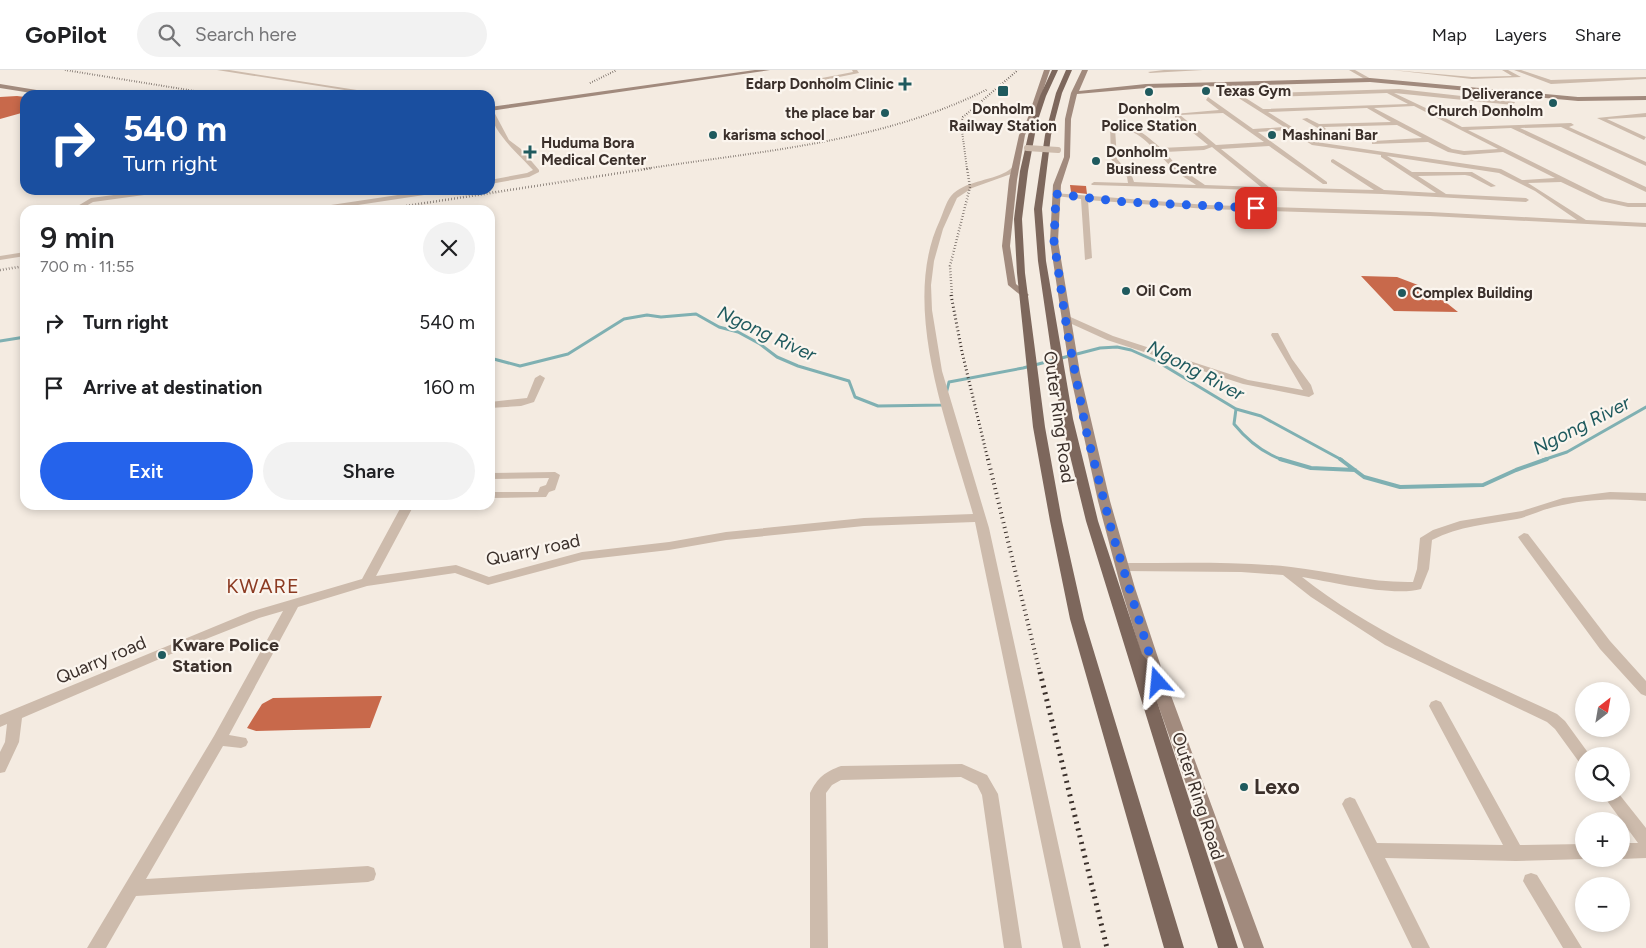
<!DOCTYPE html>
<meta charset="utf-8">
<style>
:root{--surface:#fff;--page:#f2f2f2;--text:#202124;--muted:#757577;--line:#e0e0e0;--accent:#2563eb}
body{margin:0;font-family:Figtree,sans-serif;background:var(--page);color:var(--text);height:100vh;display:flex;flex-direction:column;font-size:19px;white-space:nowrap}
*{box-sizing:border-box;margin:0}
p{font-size:16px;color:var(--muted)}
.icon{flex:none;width:28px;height:28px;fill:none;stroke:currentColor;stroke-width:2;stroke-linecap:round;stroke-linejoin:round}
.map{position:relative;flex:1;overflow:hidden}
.side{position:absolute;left:20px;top:135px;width:475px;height:305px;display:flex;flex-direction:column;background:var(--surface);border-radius:15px;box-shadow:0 2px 8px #0003}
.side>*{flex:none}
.hud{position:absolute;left:20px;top:20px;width:475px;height:105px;border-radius:15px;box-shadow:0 2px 8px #0003;background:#1a4fa0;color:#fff;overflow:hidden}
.needle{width:32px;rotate:31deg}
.tools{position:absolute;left:1575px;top:612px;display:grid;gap:10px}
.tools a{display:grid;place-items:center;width:55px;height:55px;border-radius:50%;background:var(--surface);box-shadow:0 2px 8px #0003;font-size:25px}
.pin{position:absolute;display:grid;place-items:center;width:42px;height:42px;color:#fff;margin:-21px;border-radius:10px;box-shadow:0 2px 8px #0006}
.me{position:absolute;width:55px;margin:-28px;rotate:342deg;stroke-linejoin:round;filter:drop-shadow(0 0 4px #0008)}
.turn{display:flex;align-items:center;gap:18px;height:105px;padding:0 20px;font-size:22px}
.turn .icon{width:65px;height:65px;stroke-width:2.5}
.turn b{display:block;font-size:35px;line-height:42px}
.round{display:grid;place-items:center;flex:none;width:52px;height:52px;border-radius:26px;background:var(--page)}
.headline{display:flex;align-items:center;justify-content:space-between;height:85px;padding:0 20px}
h1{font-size:30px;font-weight:600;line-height:38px}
.action{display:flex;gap:10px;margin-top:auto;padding:10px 20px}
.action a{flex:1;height:58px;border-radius:30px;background:var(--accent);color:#fff;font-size:20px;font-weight:600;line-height:58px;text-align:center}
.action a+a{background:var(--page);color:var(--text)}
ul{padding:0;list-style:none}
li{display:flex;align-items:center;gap:15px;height:65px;padding:0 20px}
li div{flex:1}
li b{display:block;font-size:19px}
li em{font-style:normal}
header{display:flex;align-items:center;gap:30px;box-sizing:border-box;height:70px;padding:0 25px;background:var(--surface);border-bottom:1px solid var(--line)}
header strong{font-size:24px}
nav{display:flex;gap:28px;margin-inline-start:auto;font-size:18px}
.search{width:350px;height:45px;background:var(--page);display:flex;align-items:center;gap:12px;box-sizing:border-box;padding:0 18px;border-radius:28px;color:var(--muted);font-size:19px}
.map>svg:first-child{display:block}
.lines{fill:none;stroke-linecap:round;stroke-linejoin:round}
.stream-far1{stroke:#7fb0b2;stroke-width:3}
.stream{stroke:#7fb0b2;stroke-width:4}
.building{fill:#c8694b}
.minor{fill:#cdbbac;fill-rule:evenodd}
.secondary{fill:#a18a7d;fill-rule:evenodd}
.primary{fill:#7d675c;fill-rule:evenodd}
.rail-far4{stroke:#3b302b;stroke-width:2;stroke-dasharray:0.5 2;stroke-linecap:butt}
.rail-far3{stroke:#3b302b;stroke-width:2.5;stroke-dasharray:0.5 2.5;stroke-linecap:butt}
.rail-far2{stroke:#3b302b;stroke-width:3;stroke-dasharray:1 3;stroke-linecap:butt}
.rail-far1{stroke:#3b302b;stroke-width:4;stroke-dasharray:1 4;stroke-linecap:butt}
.rail{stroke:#3b302b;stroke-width:5;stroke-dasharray:2 5;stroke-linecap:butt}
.tertiary-bridge{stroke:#cdbbac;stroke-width:6}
.route{stroke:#2563eb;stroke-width:9;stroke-dasharray:0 16.2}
.poi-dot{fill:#1f5a5e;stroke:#fbf5ee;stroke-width:2}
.labels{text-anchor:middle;stroke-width:4.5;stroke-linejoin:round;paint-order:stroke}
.far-poi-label{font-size:15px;font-weight:bold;fill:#3b302b;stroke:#fbf5ee;text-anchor:start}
.street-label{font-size:18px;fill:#3b302b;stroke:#fbf5ee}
.poi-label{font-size:18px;font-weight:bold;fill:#3b302b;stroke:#fbf5ee;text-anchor:start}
.water-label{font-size:19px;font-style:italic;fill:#1f5a5e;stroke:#fbf5ee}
.quarter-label{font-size:20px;letter-spacing:1px;fill:#8c3b22;stroke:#fbf5ee}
.near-poi-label{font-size:21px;font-weight:bold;fill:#3b302b;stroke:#fbf5ee;text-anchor:start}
</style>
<header>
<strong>GoPilot</strong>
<div class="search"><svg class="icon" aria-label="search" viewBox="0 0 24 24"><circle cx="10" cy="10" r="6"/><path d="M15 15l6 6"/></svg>Search here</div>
<nav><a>Map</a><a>Layers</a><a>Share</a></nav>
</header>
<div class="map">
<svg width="1646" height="878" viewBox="0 0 1646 878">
<rect width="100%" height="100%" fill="#f4ebe1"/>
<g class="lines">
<path class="stream-far1" d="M0 271 25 267
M490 288 520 296 568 284 624 249 647 245 661 247 696 244 719 257 738 262 760 274 777 287 798 296 849 311 855 327 878 336 943 335 944 333
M946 324 949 312 1023 298 1100 278 1117 277 1131 280 1158 292 1236 339 1261 346 1342 390
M1236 339 1234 354C1247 370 1263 383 1283 390
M1543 390 1567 382 1646 337"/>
<path class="stream" d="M1280 389 1311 398 1355 400
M1340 389 1364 407 1400 417 1483 415 1516 400 1547 389"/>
</g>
<path class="building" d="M17 26 25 27V42L0 49V27Z
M1070 115 1086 116 1087 124 1071 122Z
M1361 206 1397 207 1418 215 1437 230H1443L1458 242 1394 241Z
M382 626 370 658 256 661 247 658 262 634 273 628Z"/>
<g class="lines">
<path class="minor" d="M217 0H229L389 25H376Z
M852 0H857L859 3 799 15 796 13 853 2Z
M1164 0H1203L1150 3 1148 2Z
M1349 0H1355L1373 10 1368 11Z
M1392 0 1472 7 1512 6 1502 0H1508L1521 7 1472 9Z
M1514 0H1521L1551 10 1646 7V9L1551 14Z
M1218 13H1222L1263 39 1408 34 1387 23 1267 27 1264 25 1267 23 1399 19 1515 32 1513 35 1394 23 1432 41 1524 39 1522 42 1438 44 1462 57 1571 53 1574 55 1569 57 1646 92V96L1644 95 1561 57 1520 58 1646 117V122L1511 58 1468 60 1605 128 1628 133H1646V137H1628L1601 131 1561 112 1528 113 1586 150 1646 153V157L1430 146 1207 139 1088 130 1092 188 1085 190 1081 129 1056 126 1054 125V123L1207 135 1430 142 1577 150 1535 121 1499 103 1387 86 1412 102H1472L1496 116 1491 117 1470 106 1465 105 1418 106 1446 124 1526 128 1529 130 1526 132 1382 124 1092 115 1091 114 1094 112 1128 113 1127 107 1111 89 1110 55C1133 52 1145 65 1161 78L1203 76 1208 75 1176 49 1174 44 1219 40 1206 30 1208 27 1253 59 1284 57 1218 15ZM1414 36 1498 79 1464 81 1452 79 1374 38ZM1367 38 1391 52 1319 54 1307 48 1302 49 1323 61 1326 59 1324 57 1397 55 1422 68 1374 71 1372 72V74L1428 72 1448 82 1464 85 1503 82 1555 108 1522 110 1501 99 1316 72 1268 42ZM1223 43 1264 72 1216 75 1180 45ZM1115 58C1142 58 1155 83 1174 99 1180 105 1189 110 1196 115L1134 112 1132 106 1117 89ZM1289 60 1312 75 1381 85V87L1436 123 1384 120 1333 89 1331 90V92L1374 120 1269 117 1221 79 1269 76 1323 114H1327V112L1258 62ZM1212 77 1261 117 1205 115 1177 96 1165 82 1204 80Z
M490 38 493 40 509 70 521 79 539 100V102L529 107 490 114V110L527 103 533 100C519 84 490 61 490 38Z
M1646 43V47L1607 49 1646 67 1644 70 1597 48Z
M1015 95 1018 97 1011 104 972 118 957 128 943 159 934 191 931 215 932 240 942 301 989 458 1081 878H1063L975 452 864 456 726 470 669 480 582 490 488 515 455 503 367 516 298 537 229 665 246 668 248 672 246 676 241 678 223 676 146 809 368 796 374 798 376 804 374 810 368 812 136 826 106 878H87L214 666 283 541 259 548 206 569 22 648 19 672 5 702 0 703V682L5 672 7 654 0 657V645L250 542 362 509 402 435H414L376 506 456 495 489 507 582 482 669 472 726 462 864 448 973 444C949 358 899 236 940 150 943 143 946 132 951 126 964 111 990 111 1006 102 1010 100 1012 97 1015 95Z
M151 120H169L166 122 93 132 79 140H71L91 128Z
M431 120H447L444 122 325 140H308L311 138Z
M25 182V186L0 190V186Z
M1066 245 1113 266 1248 310 1303 320 1271 265 1272 263H1278L1292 289 1311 315 1314 324 1309 327 1243 314 1107 270 1063 250V246Z
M540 305 545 308 534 332 521 336 490 338V332L527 328 535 308Z
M555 402 560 405 555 420 549 422 546 427 490 428V422H538L540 417 546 415 549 408 490 409V403Z
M1610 422 1646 423V431C1615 428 1584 429 1554 437 1541 440 1530 446 1517 449 1488 454 1459 456 1432 470L1429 499 1421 519C1394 527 1332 512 1302 507 1378 567 1470 603 1557 644L1565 651 1589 684 1591 686H1584V694L1579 692 1555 659 1547 652 1385 575 1311 527 1283 505 1241 502 1122 501 1118 500 1116 497 1118 494 1122 493C1178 493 1235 491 1291 497 1332 502 1372 513 1413 512L1417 499 1420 468 1433 460 1460 451 1522 441 1563 428Z
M1524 463 1528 464 1610 571 1646 611V626L1641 624 1600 579 1520 470 1518 467Z
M1436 630 1441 632 1520 775 1584 774V789H1586L1516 791 1385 788 1430 878H1412L1342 734 1345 729 1350 727 1355 729 1377 773 1503 775 1429 636 1431 632Z
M962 694 987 705 998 724 1022 878H1004L982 725 977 715 961 707 841 710 832 715 826 723 828 878H810V723C818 707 825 702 841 696Z
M1602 724H1619L1646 758V788L1621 789V773H1638Z
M1531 803 1537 805 1582 878H1563L1523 811 1525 805Z"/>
<path class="secondary" d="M755 0H770L490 41V37Z
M1044 0H1050L1033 50 1025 65 1017 110 1010 176 1016 214 1029 225 1024 228 1008 215 1002 176 1009 110 1019 65 1027 50Z
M1082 0H1088L1079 21 1146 14 1370 8 1578 27 1646 26V30L1578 31 1370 12 1146 18 1077 24 1071 49 1070 87 1061 115 1058 171 1080 303 1110 431 1135 518 1166 612 1264 878H1244L1150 612 1121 518 1098 431 1070 303 1050 171 1053 115 1064 87 1065 49 1071 23Z
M0 14 55 23 58 25H44L0 18Z"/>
<path class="primary" d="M1052 0H1058L1046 26 1037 53 1028 101 1022 149 1025 203 1045 357 1062 451 1084 549 1184 878H1164L1070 549 1050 451 1033 357 1017 203 1014 149 1020 101 1031 53 1040 26Z
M1066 0H1072L1062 23 1051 65 1042 139 1046 191 1073 349 1098 451 1142 584 1166 612 1163 616 1158 618 1152 616 1238 878H1218L1086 451 1061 349 1038 191 1034 139 1045 65 1056 23Z"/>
<path class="rail-far4" d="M65 0 207 23
M590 13 617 0
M644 99C760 81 881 73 988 19
M967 99 961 53 963 47 1018 0"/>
<path class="rail-far3" d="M380 140 652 98
M0 200 25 196
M952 226 950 196 970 117 967 98"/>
<path class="rail-far2" d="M951 225 962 282 988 390"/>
<path class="rail-far1" d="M988 389 1040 603"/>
<path class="rail" d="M1040 602 1107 878"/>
<path class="tertiary-bridge" d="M1027 78 1058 80"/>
</g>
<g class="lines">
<path class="route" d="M1158 612 1112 462 1086 360 1067 260 1054 171 1056 124 1125 132 1256 138"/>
</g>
<g class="poi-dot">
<path d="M902.5 6.5h5v5h5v5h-5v5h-5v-5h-5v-5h5z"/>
<rect x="997" y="15" width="12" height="12" rx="2.5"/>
<circle cx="1206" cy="21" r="5"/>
<circle cx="1149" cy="22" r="5"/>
<circle cx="1553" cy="33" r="5"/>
<circle cx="885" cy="43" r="5"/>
<circle cx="713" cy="65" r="5"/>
<circle cx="1272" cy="65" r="5"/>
<path d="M527.5 74.5h5v5h5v5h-5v5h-5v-5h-5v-5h5z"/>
<circle cx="1096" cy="91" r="5"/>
<circle cx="1126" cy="221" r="5"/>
<circle cx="1402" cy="223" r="5"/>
<circle cx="162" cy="585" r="5"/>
<circle cx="1244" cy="717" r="5"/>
</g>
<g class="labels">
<g class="far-poi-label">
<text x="894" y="19" text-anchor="end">Edarp Donholm Clinic</text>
<text x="1216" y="26">Texas Gym</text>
<text x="1543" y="29" text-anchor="end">Deliverance<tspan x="1543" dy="17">Church Donholm</tspan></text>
<text x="1003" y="44" text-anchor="middle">Donholm<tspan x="1003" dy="17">Railway Station</tspan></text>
<text x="1149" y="44" text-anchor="middle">Donholm<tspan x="1149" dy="17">Police Station</tspan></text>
<text x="875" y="48" text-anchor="end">the place bar</text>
<text x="723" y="70">karisma school</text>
<text x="1282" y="70">Mashinani Bar</text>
<text x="541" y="78">Huduma Bora<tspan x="541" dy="17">Medical Center</tspan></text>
<text x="1106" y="87">Donholm<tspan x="1106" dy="17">Business Centre</tspan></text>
<text x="1136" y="226">Oil Com</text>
<text x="1412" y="228">Complex Building</text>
</g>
<g class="street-label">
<text transform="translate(1059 347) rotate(82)" y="6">Outer Ring Road</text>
<text transform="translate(533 480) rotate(-12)" y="6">Quarry road</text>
<text transform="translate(101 590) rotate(-23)" y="6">Quarry road</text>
<text transform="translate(1198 726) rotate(72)" y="6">Outer Ring Road</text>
</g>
<g class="poi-label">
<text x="172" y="581">Kware Police<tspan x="172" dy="21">Station</tspan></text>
</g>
<g class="water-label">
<text transform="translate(767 263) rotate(25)" y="7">Ngong River</text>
<text transform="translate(1196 300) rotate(28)" y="7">Ngong River</text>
<text transform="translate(1581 355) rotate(-27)" y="7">Ngong River</text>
</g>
<g class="quarter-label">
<text x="263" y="523">KWARE</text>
</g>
<g class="near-poi-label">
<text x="1254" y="724">Lexo</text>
</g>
</g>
</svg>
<div class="tools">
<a><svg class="needle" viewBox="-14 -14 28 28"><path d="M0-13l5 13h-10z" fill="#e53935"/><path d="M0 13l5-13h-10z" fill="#757577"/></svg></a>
<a><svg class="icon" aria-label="search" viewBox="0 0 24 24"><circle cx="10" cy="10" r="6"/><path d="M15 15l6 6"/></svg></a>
<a>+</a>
<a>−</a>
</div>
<div class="pin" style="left:1256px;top:138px;background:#d93025"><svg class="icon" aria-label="arrive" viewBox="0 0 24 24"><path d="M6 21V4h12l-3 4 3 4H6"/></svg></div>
<svg class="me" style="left:1158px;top:612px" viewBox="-20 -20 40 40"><path d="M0-17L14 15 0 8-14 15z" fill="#2563eb" stroke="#fff" stroke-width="4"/></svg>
<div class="hud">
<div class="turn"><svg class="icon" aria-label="right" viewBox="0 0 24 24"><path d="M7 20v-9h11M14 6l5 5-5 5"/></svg><div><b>540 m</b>Turn right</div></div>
</div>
<section class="side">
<div class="headline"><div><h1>9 min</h1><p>700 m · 11:55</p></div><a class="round"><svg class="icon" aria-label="close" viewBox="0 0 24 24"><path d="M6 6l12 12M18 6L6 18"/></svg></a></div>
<ul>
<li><svg class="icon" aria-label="right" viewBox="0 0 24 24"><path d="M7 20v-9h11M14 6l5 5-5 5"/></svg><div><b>Turn right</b></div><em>540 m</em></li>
<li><svg class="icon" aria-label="arrive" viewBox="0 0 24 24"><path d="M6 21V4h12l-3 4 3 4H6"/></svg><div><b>Arrive at destination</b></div><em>160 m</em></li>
</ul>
<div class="action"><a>Exit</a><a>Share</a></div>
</section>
</div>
